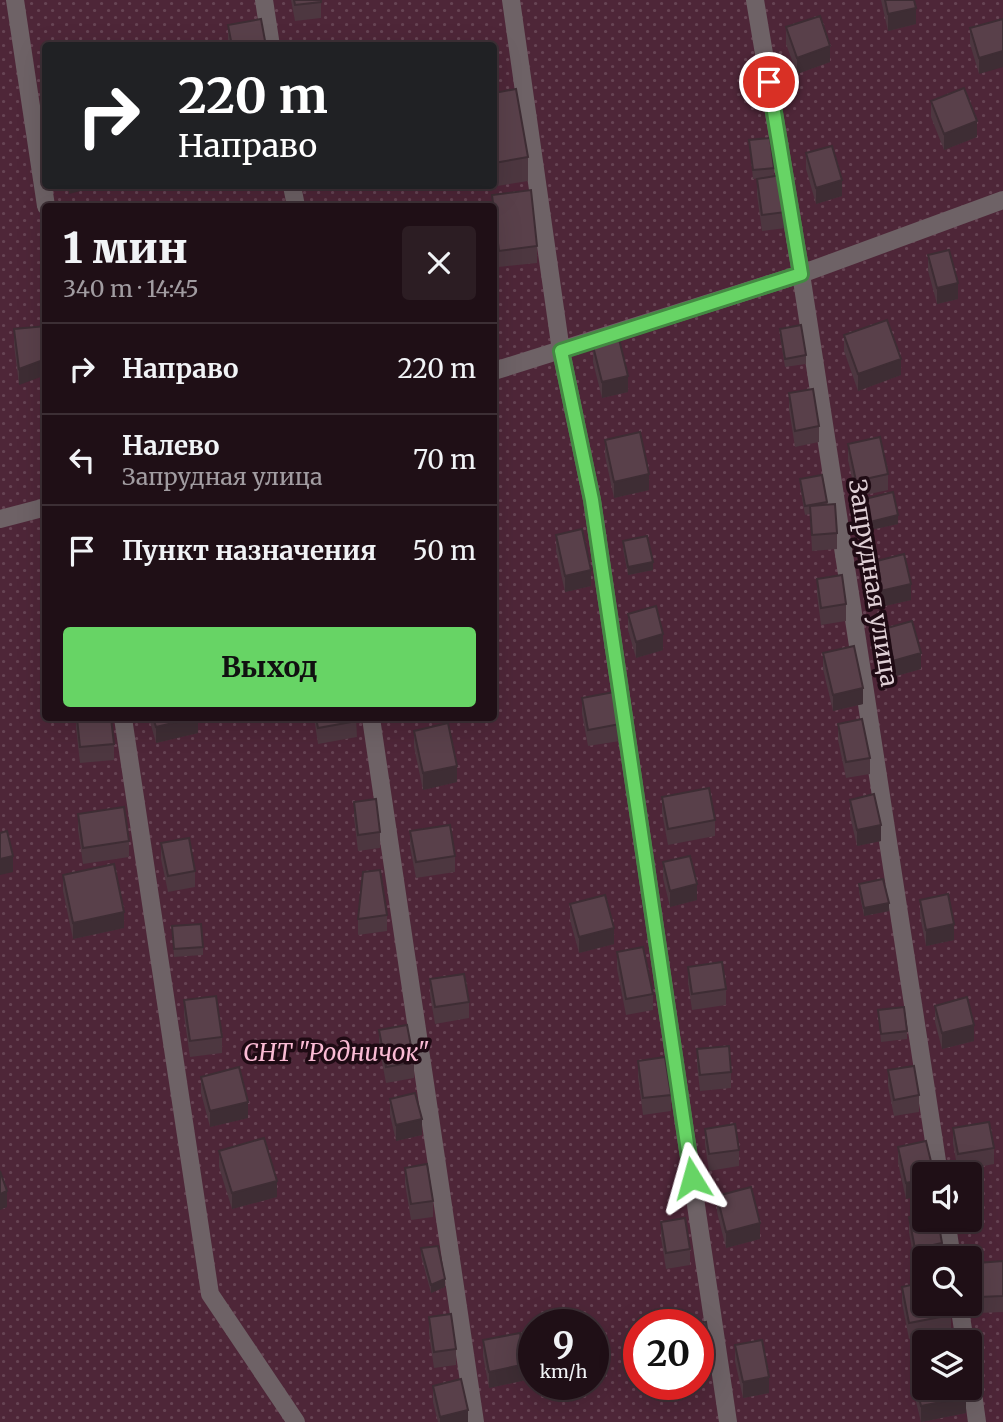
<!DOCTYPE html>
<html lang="ru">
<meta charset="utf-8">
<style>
:root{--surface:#1f0f16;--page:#2c1d23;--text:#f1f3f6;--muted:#a19ca1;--line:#3c2f35;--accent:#67d465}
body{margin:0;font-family:Merriweather,serif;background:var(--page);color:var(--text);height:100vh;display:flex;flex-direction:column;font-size:26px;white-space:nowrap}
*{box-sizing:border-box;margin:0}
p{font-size:23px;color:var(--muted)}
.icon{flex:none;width:38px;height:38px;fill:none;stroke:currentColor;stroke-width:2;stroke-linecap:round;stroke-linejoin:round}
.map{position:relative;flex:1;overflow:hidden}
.drawer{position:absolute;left:42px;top:203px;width:455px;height:518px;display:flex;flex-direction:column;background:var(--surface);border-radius:7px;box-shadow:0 7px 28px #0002,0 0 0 2px var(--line)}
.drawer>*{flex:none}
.guide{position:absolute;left:42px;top:42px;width:455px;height:147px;border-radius:7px;box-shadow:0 7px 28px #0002,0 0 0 2px var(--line);background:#202124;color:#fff;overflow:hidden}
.tools{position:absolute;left:912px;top:1162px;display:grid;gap:14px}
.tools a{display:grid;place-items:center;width:70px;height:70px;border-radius:7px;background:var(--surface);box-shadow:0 7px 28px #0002,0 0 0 2px var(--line);font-size:35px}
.speed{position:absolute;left:518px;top:1309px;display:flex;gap:14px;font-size:35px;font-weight:700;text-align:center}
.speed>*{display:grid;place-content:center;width:91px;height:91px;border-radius:50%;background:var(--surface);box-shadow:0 7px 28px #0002,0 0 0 2px var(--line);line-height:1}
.speed small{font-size:18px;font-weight:400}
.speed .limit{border:10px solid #d22;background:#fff;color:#111}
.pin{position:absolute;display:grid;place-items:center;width:60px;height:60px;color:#fff;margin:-30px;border:4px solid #fff;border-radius:50%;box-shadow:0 2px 7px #0007}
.me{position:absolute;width:77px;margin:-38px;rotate:352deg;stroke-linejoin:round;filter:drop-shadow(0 0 5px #0008)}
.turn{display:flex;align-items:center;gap:24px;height:147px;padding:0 21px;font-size:32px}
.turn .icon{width:91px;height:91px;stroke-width:2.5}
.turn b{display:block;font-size:49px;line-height:60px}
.round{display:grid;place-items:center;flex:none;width:74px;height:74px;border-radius:7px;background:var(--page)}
.headline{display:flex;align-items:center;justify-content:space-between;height:119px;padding:0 21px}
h1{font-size:42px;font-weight:800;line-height:52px}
.primary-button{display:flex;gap:14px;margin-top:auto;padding:14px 21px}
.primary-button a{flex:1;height:80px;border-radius:7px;background:var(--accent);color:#111;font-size:28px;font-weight:800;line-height:80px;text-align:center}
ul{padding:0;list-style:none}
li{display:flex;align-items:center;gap:21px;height:91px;padding:0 21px;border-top:2px solid var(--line)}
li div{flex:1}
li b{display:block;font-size:26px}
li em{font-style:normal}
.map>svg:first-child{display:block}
.green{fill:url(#green-dots);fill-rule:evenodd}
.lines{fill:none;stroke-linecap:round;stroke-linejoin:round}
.minor{stroke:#6e6266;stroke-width:18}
.wall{fill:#4d3740}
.shaded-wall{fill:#3e2d34}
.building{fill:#59404a;stroke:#3e2d34;stroke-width:2}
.route-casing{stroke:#438a42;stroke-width:18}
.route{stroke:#67d465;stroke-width:12}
.labels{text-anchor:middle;stroke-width:7;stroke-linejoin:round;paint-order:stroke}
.street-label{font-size:24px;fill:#dfcfd5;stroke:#1f0b14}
.park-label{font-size:24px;font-style:italic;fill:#fabbd4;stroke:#1f0b14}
</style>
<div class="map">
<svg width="1003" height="1422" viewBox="0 0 1003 1422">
<defs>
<pattern id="green-dots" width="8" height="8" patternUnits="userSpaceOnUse" patternTransform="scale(1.75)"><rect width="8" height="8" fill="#4e2638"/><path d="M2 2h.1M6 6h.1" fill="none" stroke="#674454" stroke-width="1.8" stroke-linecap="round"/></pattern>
</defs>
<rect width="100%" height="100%" fill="#29141d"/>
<path class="green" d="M0 0H1003V1422H0ZM46 46H494V186H46ZM46 206H494V718H46ZM924 1174H970V1220H924ZM924 1258H970V1304H924ZM534 1325H593V1384H534ZM639 1325H698V1384H639ZM924 1342H970V1388H924Z"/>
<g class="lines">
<path class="minor" d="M15 0 46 206
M264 0 271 46
M511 0 561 351 592 500 728 1422
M755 0 801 274 939 1174
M292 186 296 206
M494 371 801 274 1003 200
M0 519 46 507
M123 718 210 1294 296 1422
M371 718 475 1422
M946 1220 952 1258
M959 1304 965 1342
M970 1371 977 1422"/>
</g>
<path class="wall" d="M291 0H321V18L295 21Z
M881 0H914L916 24 888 31Z
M1003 19 979 74 970 44V28Z
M228 25 266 46H228Z
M786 27 830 62 797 74 786 44Z
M494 93 528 157V181L485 188V186H494Z
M931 101 977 137 944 150 931 117Z
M749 140 774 168V176L786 212V228L762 231 757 195V179L770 177 753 179Z
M806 153 842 196 816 204 806 169Z
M492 195 537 246V263L499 267 494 222Z
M928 255 958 299 937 304 928 271Z
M46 326 19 385 14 345V329Z
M780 329 806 355V364L785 367 780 337Z
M844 335 901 375 858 391 844 351Z
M593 346 628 392 602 398 593 362Z
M789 393 819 426V442L795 447 789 409Z
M605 440 649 490 614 498 605 456Z
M848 444 888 474V490L856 497 848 460Z
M800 479 827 502 837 533V549L812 551 810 514 805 515 800 487Z
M865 499 898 524 870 530 865 507Z
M556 535 591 586 565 592 556 551Z
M623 541 653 570 628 575 623 549Z
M869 563 911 600 876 608 869 579Z
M817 579 846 604V621L821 625 817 595Z
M628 614 663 650 636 658 628 630Z
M880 630 921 669 889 678 880 646Z
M823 653 863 704 833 711 823 669Z
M582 698 620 724V741L588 746 582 714Z
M76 718H111L114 744V760L80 763 76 728Z
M149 718H198V733L156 743Z
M314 718H356L357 737 318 744Z
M838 724 870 758V774L846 778 838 740Z
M414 731 457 782 423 790 414 747Z
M662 797 715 820V836L668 845 662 813Z
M850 800 881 841 857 846 850 816Z
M354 802 380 832V848L358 851 354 818Z
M78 814 129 841V857L83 864 78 830Z
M410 831 455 856V872L416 878 410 847Z
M161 843 195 871V887L168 892 161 859Z
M663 862 697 900 670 907 663 878Z
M63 875 124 928 73 939 63 891Z
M859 884 889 911 864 916 859 892Z
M920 900 954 940 926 946 920 916Z
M570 904 614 944 579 953 570 920Z
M387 915V931L358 935V919Z
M172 926 203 947V955L174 957Z
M617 952 653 994V1010L626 1015 617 969Z
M688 967 726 989V1005L692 1010 688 983Z
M430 979 469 1002V1018L435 1024 430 995Z
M184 1000 222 1037V1053L190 1057 184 1016Z
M935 1006 974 1041 942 1049 935 1022Z
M878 1010 907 1031V1039L881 1042Z
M379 1030 414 1062V1078L386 1083 379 1046Z
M697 1049 731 1072V1088L700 1091 697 1065Z
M638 1061 671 1095V1111L643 1115 638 1077Z
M888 1070 919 1095V1112L894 1116 888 1086Z
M201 1077 248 1118 210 1127 201 1093Z
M390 1099 422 1135 396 1141 390 1115Z
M953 1128 994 1148V1164L958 1171 953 1144Z
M705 1129 739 1150V1166L709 1171 705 1145Z
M926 1141 906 1199 898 1163V1147Z
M219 1151 277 1197 232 1209 219 1167Z
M405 1168 433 1201V1217L411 1220 405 1184Z
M717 1196 760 1239 726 1248 717 1212Z
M909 1217 942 1243V1258H924V1263L915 1265 909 1233Z
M661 1222 690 1249V1265L666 1269 661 1238Z
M421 1248 445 1287 431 1293 421 1256Z
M1003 1261V1312L979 1313 977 1263Z
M902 1287 951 1315V1331L909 1339 902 1303Z
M429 1317 456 1349V1365L434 1368 429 1334Z
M698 1325 711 1356V1372L698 1374Z
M483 1340 526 1380 489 1388 483 1356Z
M735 1345 769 1393 743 1398 735 1361Z
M914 1377 966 1413 921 1422 914 1394Z
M433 1386 468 1422H438L433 1402Z"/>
<path class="shaded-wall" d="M916 8V24L888 31V14Z
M830 46V62L797 74V58Z
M1003 51V67L979 74V58Z
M977 121V137L944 150V134Z
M842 180V196L816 204V188Z
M69 186H100L69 194Z
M958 283V299L937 304V288Z
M46 359V375L19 385V369Z
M901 359V375L858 391V374Z
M628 376V392L602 398V382Z
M649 474V490L614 498V482Z
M898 515V524L870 530V522Z
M653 562V570L628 575V567Z
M591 570V586L565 592V576Z
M911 584V600L876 608V592Z
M663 634V650L636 658V642Z
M921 653V669L889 678V662Z
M863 688V704L833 711V695Z
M194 718H198V733L156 743V727Z
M457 766V782L423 790V773Z
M881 825V841L857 846V830Z
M13 856V872L0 875V859Z
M697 884V900L670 907V891Z
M889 903V911L864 916V908Z
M124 912V928L73 939V923Z
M954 924V940L926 946V930Z
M614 928V944L579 953V937Z
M974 1025V1041L942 1049V1033Z
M248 1102V1118L210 1127V1111Z
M422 1119V1135L396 1141V1125Z
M924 1179V1195L906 1199V1183Z
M277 1181V1197L232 1209V1193Z
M7 1191V1207L0 1210V1194Z
M760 1223V1239L726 1248V1232Z
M445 1279V1287L431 1293V1285Z
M526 1364V1380L489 1388V1372Z
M769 1377V1393L743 1398V1382Z
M966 1397V1413L921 1422V1406Z
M468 1410V1422H440V1417Z"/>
<path class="building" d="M294 0H321V2L295 5Z
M885 0H914L916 8 888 14Z
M820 16 830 46 797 58 786 27Z
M261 19 266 46H232L228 25Z
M1003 19V51L979 58 970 28Z
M964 88 977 121 944 134 931 101Z
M516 89 528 157 494 163V93Z
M770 138 774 168 753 170 749 140Z
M832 146 842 180 816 188 806 153Z
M781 175 786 212 762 215 757 179Z
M531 190 537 246 499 251 492 195Z
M949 250 958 283 937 288 928 255Z
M887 320 901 359 858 374 844 335Z
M801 325 806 355 785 359 780 329Z
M46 326V359L19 369 14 329Z
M619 339 628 376 602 382 593 346Z
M813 389 819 426 795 431 789 393Z
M640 432 649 474 614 482 605 440Z
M880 437 888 474 856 481 848 444Z
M822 475 827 502 805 506 800 479Z
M893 492 898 515 870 522 865 499Z
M835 504 837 533 812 535 810 506Z
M582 529 591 570 565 576 556 535Z
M647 536 653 562 628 567 623 541Z
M904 554 911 584 876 592 869 563Z
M842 575 846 604 821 608 817 579Z
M656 606 663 634 636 642 628 614Z
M912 621 921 653 889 662 880 630Z
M854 646 863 688 833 695 823 653Z
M614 692 620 724 588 730 582 698Z
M77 718H111L114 744 80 747Z
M153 718H194L156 727Z
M316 718H356L357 721 318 728Z
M862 719 870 758 846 762 838 724Z
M448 723 457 766 423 773 414 731Z
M709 788 715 820 668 829 662 797Z
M874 794 881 825 857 830 850 800Z
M376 799 380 832 358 835 354 802Z
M124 807 129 841 83 848 78 814Z
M450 825 455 856 416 862 410 831Z
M7 831 13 856 0 859V833Z
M189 838 195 871 168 876 161 843Z
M690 856 697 884 670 891 663 862Z
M114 864 124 912 73 923 63 875Z
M380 870 387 915 358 919 363 872Z
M883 879 889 903 864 908 859 884Z
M948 894 954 924 926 930 920 900Z
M605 895 614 928 579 937 570 904Z
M201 924 203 947 174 949 172 926Z
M643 947 653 994 626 999 617 952Z
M722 962 726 989 692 994 688 967Z
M464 974 469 1002 435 1007 430 979Z
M216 996 222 1037 190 1041 184 1000Z
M967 997 974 1025 942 1033 935 1006Z
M904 1007 907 1031 881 1034 878 1010Z
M407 1025 414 1062 386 1067 379 1030Z
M729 1046 731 1072 700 1075 697 1049Z
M665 1057 671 1095 643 1098 638 1061Z
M914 1066 919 1095 894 1100 888 1070Z
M239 1067 248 1102 210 1111 201 1077Z
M415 1093 422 1119 396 1125 390 1099Z
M989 1122 994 1148 958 1154 953 1128Z
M735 1124 739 1150 709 1154 705 1129Z
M264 1138 277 1181 232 1193 219 1151Z
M926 1141 934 1174H924V1179L906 1183 898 1147Z
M427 1164 433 1201 411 1204 405 1168Z
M0 1171 7 1191 0 1194Z
M751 1187 760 1223 726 1232 717 1196Z
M924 1214V1220H938L942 1243 915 1249 909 1217Z
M685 1218 690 1249 666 1253 661 1222Z
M438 1246 445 1279 431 1285 421 1248Z
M1003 1261V1296L979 1297 977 1263Z
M924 1282V1304H949L951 1315 909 1323 902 1287Z
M451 1314 456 1349 434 1352 429 1317Z
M706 1322 711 1356 698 1358V1325H688Z
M520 1333 526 1364 489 1372 483 1340Z
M762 1340 769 1377 743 1382 735 1345Z
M924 1375V1388H964L966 1397 921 1406 914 1377Z
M461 1379 468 1410 440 1417 433 1386Z"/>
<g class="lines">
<defs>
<path id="route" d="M692 1178 592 500 561 351 801 274 769 82"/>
</defs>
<use href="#route" class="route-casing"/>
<use href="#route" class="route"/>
</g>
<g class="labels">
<g class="street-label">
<text transform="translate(873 583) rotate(81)" y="8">Запрудная улица</text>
</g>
<g class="park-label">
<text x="336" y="1061">СНТ "Родничок"</text>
</g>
</g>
</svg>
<div class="tools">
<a><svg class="icon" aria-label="sound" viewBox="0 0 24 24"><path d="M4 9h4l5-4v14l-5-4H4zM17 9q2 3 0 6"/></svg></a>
<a><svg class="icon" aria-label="search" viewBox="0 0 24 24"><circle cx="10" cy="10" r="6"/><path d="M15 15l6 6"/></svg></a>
<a><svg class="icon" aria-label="layers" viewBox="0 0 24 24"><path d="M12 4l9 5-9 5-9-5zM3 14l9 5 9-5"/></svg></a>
</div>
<div class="speed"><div>9<small>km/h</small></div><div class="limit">20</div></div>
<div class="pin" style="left:769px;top:82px;background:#d93025"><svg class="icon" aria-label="arrive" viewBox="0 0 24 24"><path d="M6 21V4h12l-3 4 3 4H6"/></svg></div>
<svg class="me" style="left:692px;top:1178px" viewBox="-20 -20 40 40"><path d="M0-17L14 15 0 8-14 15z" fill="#67d465" stroke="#fff" stroke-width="4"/></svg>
<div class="guide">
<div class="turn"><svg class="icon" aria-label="right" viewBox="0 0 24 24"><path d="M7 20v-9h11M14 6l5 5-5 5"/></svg><div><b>220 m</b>Направо</div></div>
</div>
<section class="drawer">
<div class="headline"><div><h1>1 мин</h1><p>340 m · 14:45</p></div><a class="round"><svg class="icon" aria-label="close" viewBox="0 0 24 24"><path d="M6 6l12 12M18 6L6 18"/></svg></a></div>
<ul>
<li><svg class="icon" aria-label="right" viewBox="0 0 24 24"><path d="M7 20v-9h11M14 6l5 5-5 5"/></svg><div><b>Направо</b></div><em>220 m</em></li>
<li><svg class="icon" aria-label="left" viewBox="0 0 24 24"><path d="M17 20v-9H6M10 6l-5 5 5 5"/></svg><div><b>Налево</b><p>Запрудная улица</p></div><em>70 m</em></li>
<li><svg class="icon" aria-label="arrive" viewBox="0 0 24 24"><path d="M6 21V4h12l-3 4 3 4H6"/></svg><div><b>Пункт назначения</b></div><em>50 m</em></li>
</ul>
<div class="primary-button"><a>Выход</a></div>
</section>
</div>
